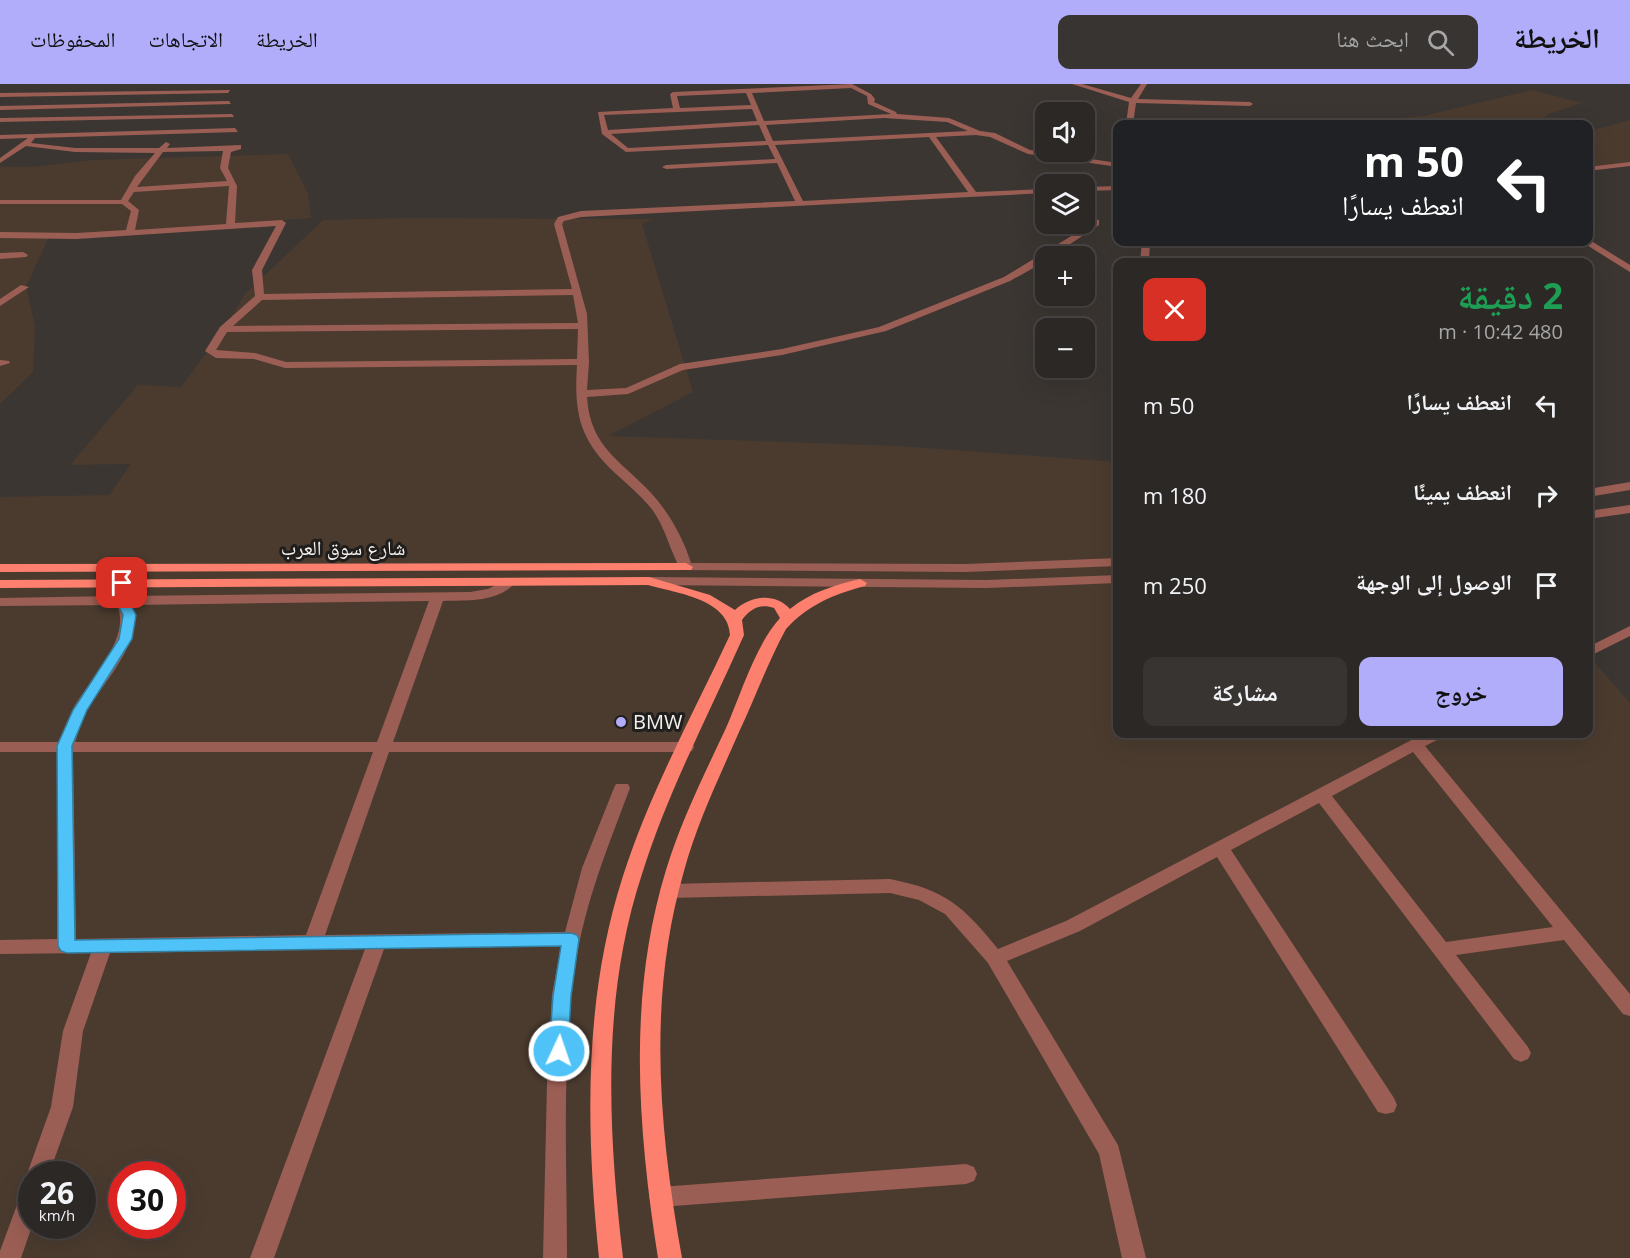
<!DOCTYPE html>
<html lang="ar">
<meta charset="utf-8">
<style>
:root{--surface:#2c2826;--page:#383432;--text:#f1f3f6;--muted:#a6a6a7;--line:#484443;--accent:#b1adfa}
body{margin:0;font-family:"Open Sans","Noto Naskh Arabic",sans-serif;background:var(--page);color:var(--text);direction:rtl;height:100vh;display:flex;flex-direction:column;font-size:22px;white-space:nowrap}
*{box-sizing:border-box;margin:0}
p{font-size:20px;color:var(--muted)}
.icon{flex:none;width:33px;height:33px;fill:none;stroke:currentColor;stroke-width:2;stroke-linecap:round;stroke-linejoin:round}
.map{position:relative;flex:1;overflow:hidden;direction:ltr}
.drawer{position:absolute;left:1113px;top:174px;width:480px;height:480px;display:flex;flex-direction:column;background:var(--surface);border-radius:12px;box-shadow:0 6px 24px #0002,0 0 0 2px var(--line);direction:rtl}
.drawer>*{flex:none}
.hud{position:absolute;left:1113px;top:36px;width:480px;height:126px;border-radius:12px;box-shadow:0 6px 24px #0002,0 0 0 2px var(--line);direction:rtl;background:#202124;color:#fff;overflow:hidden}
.buttons{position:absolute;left:1035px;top:18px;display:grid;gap:12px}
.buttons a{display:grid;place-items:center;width:60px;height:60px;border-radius:12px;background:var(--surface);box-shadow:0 6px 24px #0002,0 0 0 2px var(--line);font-size:30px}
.speed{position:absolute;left:18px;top:1077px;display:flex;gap:12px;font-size:30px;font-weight:700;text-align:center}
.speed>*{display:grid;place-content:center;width:78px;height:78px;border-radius:50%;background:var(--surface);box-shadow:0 6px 24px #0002,0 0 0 2px var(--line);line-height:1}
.speed small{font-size:15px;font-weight:400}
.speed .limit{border:9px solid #d22;background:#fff;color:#111}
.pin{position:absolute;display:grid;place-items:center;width:51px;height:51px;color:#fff;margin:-26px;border-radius:12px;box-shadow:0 3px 9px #0006}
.me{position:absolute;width:66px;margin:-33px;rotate:3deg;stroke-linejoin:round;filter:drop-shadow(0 0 4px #0008)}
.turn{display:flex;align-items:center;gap:21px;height:126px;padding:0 30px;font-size:27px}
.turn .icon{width:78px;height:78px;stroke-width:2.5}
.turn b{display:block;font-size:42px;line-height:51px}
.round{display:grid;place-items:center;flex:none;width:63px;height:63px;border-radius:12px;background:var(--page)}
.head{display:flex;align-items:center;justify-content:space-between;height:102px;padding:0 30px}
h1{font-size:36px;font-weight:700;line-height:45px;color:#1e9e55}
.action{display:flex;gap:12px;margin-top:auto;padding:12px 30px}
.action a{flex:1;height:69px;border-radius:12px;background:var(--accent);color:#111;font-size:24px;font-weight:700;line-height:69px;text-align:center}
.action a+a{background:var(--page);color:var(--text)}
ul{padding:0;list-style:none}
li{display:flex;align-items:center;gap:18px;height:90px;padding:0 30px}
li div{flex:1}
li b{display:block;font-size:22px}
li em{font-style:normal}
header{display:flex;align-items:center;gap:36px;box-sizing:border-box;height:84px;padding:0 30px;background:var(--accent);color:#111}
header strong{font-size:28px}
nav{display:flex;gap:33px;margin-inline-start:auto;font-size:21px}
.search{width:420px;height:54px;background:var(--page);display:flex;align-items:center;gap:15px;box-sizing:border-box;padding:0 21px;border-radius:12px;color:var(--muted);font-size:22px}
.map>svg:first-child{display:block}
.industrial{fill:#4b3b2f;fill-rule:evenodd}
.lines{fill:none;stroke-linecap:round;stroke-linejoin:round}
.minor{fill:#9b5e54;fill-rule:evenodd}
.major{fill:#fc806d;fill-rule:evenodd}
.route{fill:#4fc3f7;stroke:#337fa1;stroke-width:1.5}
.poi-dot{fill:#b1adfa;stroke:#201e1c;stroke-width:2}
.labels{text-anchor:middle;stroke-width:6;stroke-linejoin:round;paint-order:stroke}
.street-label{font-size:20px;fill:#f4f0ee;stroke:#201e1c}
.poi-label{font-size:20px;fill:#f4f0ee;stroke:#201e1c;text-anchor:start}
</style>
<header>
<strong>الخريطة</strong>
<div class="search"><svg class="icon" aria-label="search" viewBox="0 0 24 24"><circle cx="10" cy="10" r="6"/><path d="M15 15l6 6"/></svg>ابحث هنا</div>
<nav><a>الخريطة</a><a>الاتجاهات</a><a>المحفوظات</a></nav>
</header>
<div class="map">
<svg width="1630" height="1174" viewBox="0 0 1630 1174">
<rect width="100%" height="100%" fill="#3b3632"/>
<path class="industrial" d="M1532 6 1582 19 1549 30 1536 40H1348L1423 32Z
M1630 36V80L1589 85V47Z
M288 70 308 109 311 134 49 153 26 202 35 242 33 288 0 320V83H31L92 76Z
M412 134 652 135 642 140 693 308 608 352 899 362 1117 378 1118 650H1588L1589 572 1630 619V1174H0V413L109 411 131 380 70 381 138 301 181 303 224 245 245 210 323 136ZM32 1090H82V1142H32ZM122 1090H172V1142H122Z"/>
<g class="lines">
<path class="minor" d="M852 0 871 10 875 15 874 18 896 28 897 30 949 34 980 47 995 49 1030 66 1118 79V83L1028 70 990 53 976 51 936 53 976 108 1046 105V109L581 133 564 137 562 140 587 230 589 278 587 306 626 304 680 280 782 265 879 243 1004 193 1091 140 1084 137V132L1099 136V141L1052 172H1046V177L1010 197 886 247 782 271 683 286 628 310 587 313C590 364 622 377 652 410 670 430 683 454 691 479L965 480 1118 474V482L965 488 681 486C669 465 667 446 651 424 640 411 627 400 615 389 579 355 574 329 577 281L285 284 254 275 216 274 205 267 220 243 255 212 252 186 276 142 77 155 0 154V148L77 149 126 146 131 127 122 120H0V116H121L135 92 155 69 75 68 26 62 0 79V74L28 54 0 55V51L235 44 238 48 35 54 31 59 75 64H159L166 58 170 60 167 64 241 61V65L231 68 228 84 237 102 235 139 282 136 286 139 262 186 264 210 572 205 554 140 558 133 581 127 795 117 777 79 666 85 662 83 666 81 775 75 768 61 626 68 602 50 598 28 673 24 670 10 673 8ZM851 4 867 12 868 20 891 30 764 37 752 9ZM746 9 751 21 680 24 677 12ZM752 25 757 37 608 46 604 31ZM884 34 947 38 968 47 773 57 766 41ZM759 41 766 57 628 64 611 50ZM929 53 968 108 803 117 775 61ZM223 67 220 84 227 97 137 103 163 68ZM229 102 226 140 135 146 139 126 128 117 134 108ZM573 211 578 239 233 242 262 216ZM578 245 577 275 286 278 255 269 216 266 227 248Z
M1072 0H1082L1131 14 1141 0H1147L1138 15 1250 18 1253 20 1250 22 1136 19 1133 40H1126L1129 18Z
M230 6 228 9 0 13V9Z
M229 17 231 20 0 26V22Z
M232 30 234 33 0 38V34Z
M1630 78V82L1588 87V83Z
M1118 102V106L1084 107V103Z
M1588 155 1630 181V188L1585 160 1584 158H1588Z
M1142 158H1150L1149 178H1140Z
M23 168 28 171 26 173 0 175V169Z
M21 201 29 203 0 222V215Z
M0 276 9 277 10 279 0 282Z
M1630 398V406L1588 413V405Z
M1630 421V429L1588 435V427Z
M1118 491V499L987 504 649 501 642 497 649 493 987 496Z
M509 494 516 498C498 519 468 516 443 517L393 658H686L692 659 694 663 692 667 686 668H389L325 851 565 848 582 784 614 704 616 700H628L630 704C609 760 585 818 576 878 561 975 567 1076 567 1174H543L547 1000 552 911 561 862 384 865 274 1174H250L365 865 110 869 83 947 73 1023 49 1090H32L30 1097 27 1090 51 1023 63 947 91 869 0 870V856L57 855V668H0V658H59C64 646 68 634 74 623 90 596 132 553 117 521L0 522V514L114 512 115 499 122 495 129 499 127 512 470 508 488 505ZM429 517 377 658H75C79 646 83 634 89 623 106 596 146 553 131 521ZM73 668H373L306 851 76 855Z
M1630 542V552L1588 573V563Z
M1423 650H1443L1441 654 1425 662 1630 910V932L1623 930 1564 856 1456 871 1528 963 1531 969 1528 975 1521 978 1514 975 1319 719 1231 766 1394 1014 1397 1021 1394 1028 1386 1030 1378 1028 1217 773 1080 847 1007 877 1118 1061 1146 1174H1122L1099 1070 988 879 945 830 919 816 890 809 669 814 663 812 660 807 663 802 669 800 890 795C946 806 963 822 998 865L1066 837ZM1413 668 1553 843 1446 858 1332 712Z
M966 1080 974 1083 977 1090 974 1097 966 1100 660 1123 652 1120 649 1113 652 1106 660 1103Z
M32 1100V1142L21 1174H0V1167L21 1110 24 1103Z"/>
<path class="major" d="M686 479 693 483 691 486 0 488V480Z
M649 493 710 511 735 526C750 512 775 508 790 525 811 508 835 501 860 495L867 499 865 502C834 510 808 521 786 545 768 578 755 614 739 648 719 694 697 739 684 787 647 914 659 1046 682 1174H658C638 1046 627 913 666 786 681 737 704 691 726 644 741 610 755 562 780 534L774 524C760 519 750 525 742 536L744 551C709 630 668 707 642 790 601 914 608 1046 623 1174H599C586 1046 583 916 623 792 650 708 693 630 730 551 729 515 676 509 648 501L0 504V496Z"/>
</g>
<path class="route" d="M122 495 128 499 126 511 136 531 132 555 87 626 72 662 75 856 571 849 577 851 579 855 571 912 568 967 565 972 559 975 552 972 549 967 553 912 561 862 67 869 61 867 58 862 57 662 73 626 119 555 123 531 113 511 116 499Z"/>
<circle class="poi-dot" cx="621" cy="638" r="6"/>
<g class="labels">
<g class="street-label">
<text x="343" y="471">شارع سوق العرب</text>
</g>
<g class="poi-label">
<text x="633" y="645">BMW</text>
</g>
</g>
</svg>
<div class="buttons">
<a><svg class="icon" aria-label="sound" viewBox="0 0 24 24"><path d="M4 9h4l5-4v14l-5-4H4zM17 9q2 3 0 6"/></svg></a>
<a><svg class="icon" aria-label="layers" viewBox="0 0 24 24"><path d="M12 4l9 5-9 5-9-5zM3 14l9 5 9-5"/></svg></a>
<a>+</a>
<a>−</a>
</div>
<div class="speed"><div>26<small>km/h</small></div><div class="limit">30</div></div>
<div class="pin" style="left:122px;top:499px;background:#d93025"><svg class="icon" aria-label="arrive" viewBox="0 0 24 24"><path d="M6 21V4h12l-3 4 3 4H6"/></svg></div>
<svg class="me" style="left:559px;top:967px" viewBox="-20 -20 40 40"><circle r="17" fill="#4fc3f7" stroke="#fff" stroke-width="3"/><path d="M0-11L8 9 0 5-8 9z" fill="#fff"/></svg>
<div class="hud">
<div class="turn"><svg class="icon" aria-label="left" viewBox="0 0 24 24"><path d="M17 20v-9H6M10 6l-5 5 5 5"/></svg><div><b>50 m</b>انعطف يسارًا</div></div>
</div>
<section class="drawer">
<div class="head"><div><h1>2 دقيقة</h1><p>480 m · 10:42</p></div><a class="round" style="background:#d93025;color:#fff"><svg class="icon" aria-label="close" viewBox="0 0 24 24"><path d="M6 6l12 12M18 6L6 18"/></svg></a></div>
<ul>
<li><svg class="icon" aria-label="left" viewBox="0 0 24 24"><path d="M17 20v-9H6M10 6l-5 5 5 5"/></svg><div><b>انعطف يسارًا</b></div><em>50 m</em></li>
<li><svg class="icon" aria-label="right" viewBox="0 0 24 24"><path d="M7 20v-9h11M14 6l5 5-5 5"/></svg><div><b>انعطف يمينًا</b></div><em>180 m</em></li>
<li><svg class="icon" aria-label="arrive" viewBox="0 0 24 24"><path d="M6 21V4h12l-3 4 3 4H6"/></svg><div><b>الوصول إلى الوجهة</b></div><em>250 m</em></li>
</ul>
<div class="action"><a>خروج</a><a>مشاركة</a></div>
</section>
</div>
